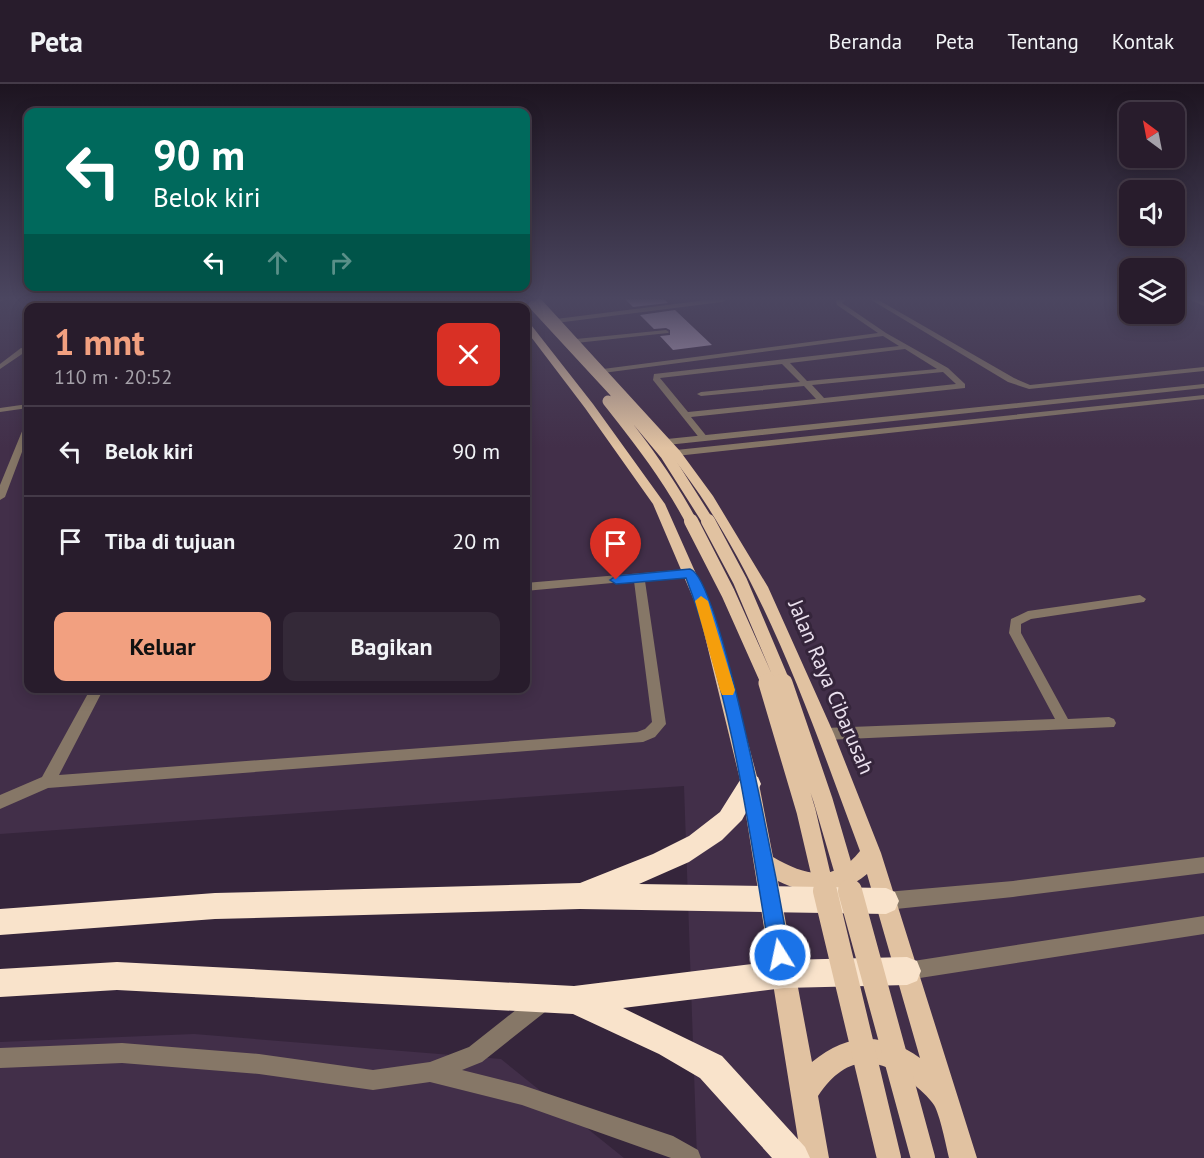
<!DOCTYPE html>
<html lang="id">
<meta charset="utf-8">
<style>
:root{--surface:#281c2c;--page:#342938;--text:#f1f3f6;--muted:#a5a1a9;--line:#443a48;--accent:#f2a080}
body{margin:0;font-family:"PT Sans",sans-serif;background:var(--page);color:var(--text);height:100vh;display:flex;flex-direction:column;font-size:22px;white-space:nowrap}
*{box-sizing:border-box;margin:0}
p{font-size:20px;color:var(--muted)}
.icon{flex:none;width:33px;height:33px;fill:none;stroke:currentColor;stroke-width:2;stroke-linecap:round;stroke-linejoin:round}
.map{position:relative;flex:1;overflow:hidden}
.details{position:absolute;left:24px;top:219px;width:506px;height:390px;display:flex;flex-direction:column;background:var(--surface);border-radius:12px;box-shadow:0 3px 15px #0003,0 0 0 2px var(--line)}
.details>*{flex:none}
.banner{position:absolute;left:24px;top:24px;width:506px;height:183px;border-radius:12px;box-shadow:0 3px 15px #0003,0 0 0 2px var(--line);background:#00695c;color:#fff;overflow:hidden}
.needle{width:39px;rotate:328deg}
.tools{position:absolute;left:1119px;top:18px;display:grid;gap:12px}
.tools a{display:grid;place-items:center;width:66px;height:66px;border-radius:12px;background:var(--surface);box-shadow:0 3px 15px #0003,0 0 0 2px var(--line);font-size:30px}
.pin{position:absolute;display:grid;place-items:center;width:51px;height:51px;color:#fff;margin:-62px -26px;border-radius:50% 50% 50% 0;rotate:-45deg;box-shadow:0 0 6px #0007}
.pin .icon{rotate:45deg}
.me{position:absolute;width:66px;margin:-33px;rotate:350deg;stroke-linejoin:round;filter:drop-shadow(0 0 4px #0008)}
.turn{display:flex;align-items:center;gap:21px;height:126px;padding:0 30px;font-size:27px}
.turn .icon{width:78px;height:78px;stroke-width:2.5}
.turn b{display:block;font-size:42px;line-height:51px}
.lanes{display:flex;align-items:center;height:57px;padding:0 30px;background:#0003;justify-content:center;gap:30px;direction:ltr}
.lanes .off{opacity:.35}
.round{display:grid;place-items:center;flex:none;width:63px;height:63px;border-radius:12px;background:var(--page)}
.headline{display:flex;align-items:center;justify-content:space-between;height:102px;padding:0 30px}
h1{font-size:36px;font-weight:700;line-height:45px;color:var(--accent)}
.action{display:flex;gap:12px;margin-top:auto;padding:12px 30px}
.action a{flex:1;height:69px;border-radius:12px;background:var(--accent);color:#111;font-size:24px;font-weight:700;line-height:69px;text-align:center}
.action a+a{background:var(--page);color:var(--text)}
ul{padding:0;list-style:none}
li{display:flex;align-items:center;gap:18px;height:90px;padding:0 30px;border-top:2px solid var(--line)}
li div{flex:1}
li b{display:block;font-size:22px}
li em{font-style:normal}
header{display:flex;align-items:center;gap:36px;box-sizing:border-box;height:84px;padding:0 30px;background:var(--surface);border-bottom:2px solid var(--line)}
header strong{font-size:28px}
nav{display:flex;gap:33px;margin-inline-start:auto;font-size:21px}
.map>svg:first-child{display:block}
.built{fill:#422f49;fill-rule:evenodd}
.building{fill:#c5afc9}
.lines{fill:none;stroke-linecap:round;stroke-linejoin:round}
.service{fill:#867767;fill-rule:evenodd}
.minor{fill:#867767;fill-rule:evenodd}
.primary{fill:#e1c2a1;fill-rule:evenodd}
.motorway{fill:#f9e3cb;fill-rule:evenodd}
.primary-bridge-far4{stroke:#e1c2a1;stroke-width:9}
.primary-bridge-far3{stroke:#e1c2a1;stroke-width:11}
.primary-bridge-far2{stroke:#e1c2a1;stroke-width:14}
.primary-bridge-far1{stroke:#e1c2a1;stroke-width:19}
.primary-bridge{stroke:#e1c2a1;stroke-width:24}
.route{fill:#1a73e8;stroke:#114b97;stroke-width:1.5}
.slow{fill:#f59e0b}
.labels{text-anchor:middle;stroke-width:6;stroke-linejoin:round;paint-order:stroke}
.street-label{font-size:21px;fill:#eae0ee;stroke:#35253b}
</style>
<header>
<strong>Peta</strong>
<nav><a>Beranda</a><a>Peta</a><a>Tentang</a><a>Kontak</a></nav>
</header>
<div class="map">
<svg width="1204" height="1074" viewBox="0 0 1204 1074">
<rect width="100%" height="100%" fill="#35253b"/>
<path class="built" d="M0 214H1129L1130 230H1174L1175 214H1204V1074H697L684 702 0 750ZM28 224H525V604H28Z
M194 950 501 975 624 1074H0V958Z"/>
<path class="building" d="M624 214H663L668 219 633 223Z
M675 226 712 261 673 266 660 252 670 251V246L666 244 654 245 640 231Z"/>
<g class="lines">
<path class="service" d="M0 214H11L0 217Z
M841 214H848L842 219 886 249 948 284 965 300V304L691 333 708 354 704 357 701 356 653 296 654 290 899 262 883 252 603 289 599 287 603 285 878 249 837 221 836 217ZM905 265 937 285 807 297 790 279ZM782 280 800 298 701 308 697 310 701 312 804 302 816 315 688 328 660 294ZM943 288 956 300 824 314 812 301Z
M868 214H875L1014 294 1030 301 1204 283V287L1029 305 1008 298Z
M1187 214H1195L1204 218V222Z
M666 246 669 248 668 249 576 259 573 257 576 255Z
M690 485 694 486 696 489 694 492 645 497 666 640 655 653 643 658 48 704 0 725V711L42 693 91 604H104L59 691 637 648 645 645 652 638 634 497 525 507V499Z
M1204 773V789L1013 813 886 826 880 823 877 817 880 811 886 808 1013 797Z
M1204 832V850L907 896 901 893 898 887 901 881 907 878Z
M543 908 550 910 552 917 550 924 482 978 462 986 522 1001 673 1052 698 1066 701 1074H671L522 1021 430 998 373 1006 259 990 122 979 0 984V964L122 959 259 970 373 986 430 978 469 963 536 910Z"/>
<path class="minor" d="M722 214H729L722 218 556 239 553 237 556 235Z
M21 264 28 266 0 285V280Z
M1204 300V304L667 361 663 358 667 355Z
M1204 311V315L676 372 672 369 676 366Z
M28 320V324L0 328V324Z
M25 340H28V352L5 413 0 416V401Z
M1140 511 1146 515 1144 518 1031 535 1021 540V549L1068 635 1109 633 1114 635 1116 639 1114 643 825 656 820 654 818 650 820 646 825 644 1055 635 1009 549 1011 535 1028 527Z"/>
<path class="primary" d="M513 214H521L530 222 523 224Z
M532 214H540L680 367 713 412 768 503 834 650 881 769 977 1074H949C946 1061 940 1031 934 1021 929 1013 918 1004 911 998 874 969 844 973 818 1012L829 1074H801L741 700 699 528 653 420 585 324 525 245V237H528L593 320 665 420 713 528 759 700 773 773C805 792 835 799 860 767 815 646 772 519 700 411 652 339 586 281 532 214ZM867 790 920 974C883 947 847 949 812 978L778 797C810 813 839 813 867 790Z"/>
<path class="motorway" d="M750 690 758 693 761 700 742 736 722 756 689 778 639 800 886 804 895 808 899 817 895 826 886 830 580 825 215 835 0 851V825L215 809 580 799 653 770 689 752 720 728 742 693Z
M907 873 917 877 921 887 917 897 907 901 784 904 623 924 722 972 805 1063 810 1074H772L700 994 659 970 573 930 117 906 0 913V885L117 878 574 902 784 876Z"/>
<path class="primary-bridge-far4" d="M533 221 618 313"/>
<path class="primary-bridge-far3" d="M616 311 666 371 709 439
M608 317C639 356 669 395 692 439"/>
<path class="primary-bridge-far2" d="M691 437 728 509 769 601
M708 437 740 497 784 601"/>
<path class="primary-bridge-far1" d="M768 599 806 727 825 808
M783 599 823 716 850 808"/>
<path class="primary-bridge" d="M825 807 889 1074
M850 807 923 1074"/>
</g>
<linearGradient id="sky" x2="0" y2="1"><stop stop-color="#1d1420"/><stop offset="0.59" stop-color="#4b4660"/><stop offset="1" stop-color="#4b4660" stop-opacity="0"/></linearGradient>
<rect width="1204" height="364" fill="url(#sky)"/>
<path class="route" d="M690 485C722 494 782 825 790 871L787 878 780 881 773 878 770 871C749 745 732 614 686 494L616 500 610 496 616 492Z"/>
<path class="slow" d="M701 512 708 517 735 606 733 611H722L720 606 695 517Z"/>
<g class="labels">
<g class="street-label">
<text transform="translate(831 603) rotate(67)" y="7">Jalan Raya Cibarusah</text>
</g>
</g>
</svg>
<div class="tools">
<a><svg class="needle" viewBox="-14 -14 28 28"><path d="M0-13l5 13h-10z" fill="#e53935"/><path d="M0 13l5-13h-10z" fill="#a5a1a9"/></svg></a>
<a><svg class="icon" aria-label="sound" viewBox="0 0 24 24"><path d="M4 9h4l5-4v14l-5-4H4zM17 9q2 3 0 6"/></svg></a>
<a><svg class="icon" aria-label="layers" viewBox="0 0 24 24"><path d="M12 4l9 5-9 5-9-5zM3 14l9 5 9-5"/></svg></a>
</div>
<div class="pin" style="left:616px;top:496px;background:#d93025"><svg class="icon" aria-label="arrive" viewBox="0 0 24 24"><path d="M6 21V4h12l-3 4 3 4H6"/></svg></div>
<svg class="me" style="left:780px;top:871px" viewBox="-20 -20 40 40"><circle r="17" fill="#1a73e8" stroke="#fff" stroke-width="3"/><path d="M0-11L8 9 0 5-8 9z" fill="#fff"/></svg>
<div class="banner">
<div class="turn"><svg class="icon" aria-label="left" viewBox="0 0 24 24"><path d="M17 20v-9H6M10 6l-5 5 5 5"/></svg><div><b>90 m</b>Belok kiri</div></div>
<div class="lanes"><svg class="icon" aria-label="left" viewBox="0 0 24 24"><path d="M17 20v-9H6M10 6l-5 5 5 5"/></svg><svg class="icon off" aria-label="ahead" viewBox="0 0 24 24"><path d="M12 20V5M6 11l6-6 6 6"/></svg><svg class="icon off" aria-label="right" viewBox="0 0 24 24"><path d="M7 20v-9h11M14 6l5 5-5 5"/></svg></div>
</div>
<section class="details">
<div class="headline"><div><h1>1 mnt</h1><p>110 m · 20:52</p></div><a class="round" style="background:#d93025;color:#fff"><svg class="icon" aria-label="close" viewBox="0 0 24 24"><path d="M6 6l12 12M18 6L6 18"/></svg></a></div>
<ul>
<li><svg class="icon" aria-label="left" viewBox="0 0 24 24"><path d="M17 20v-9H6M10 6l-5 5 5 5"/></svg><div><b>Belok kiri</b></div><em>90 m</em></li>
<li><svg class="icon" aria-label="arrive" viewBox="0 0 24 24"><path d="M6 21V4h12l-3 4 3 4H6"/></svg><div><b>Tiba di tujuan</b></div><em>20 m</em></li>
</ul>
<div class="action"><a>Keluar</a><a>Bagikan</a></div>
</section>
</div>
